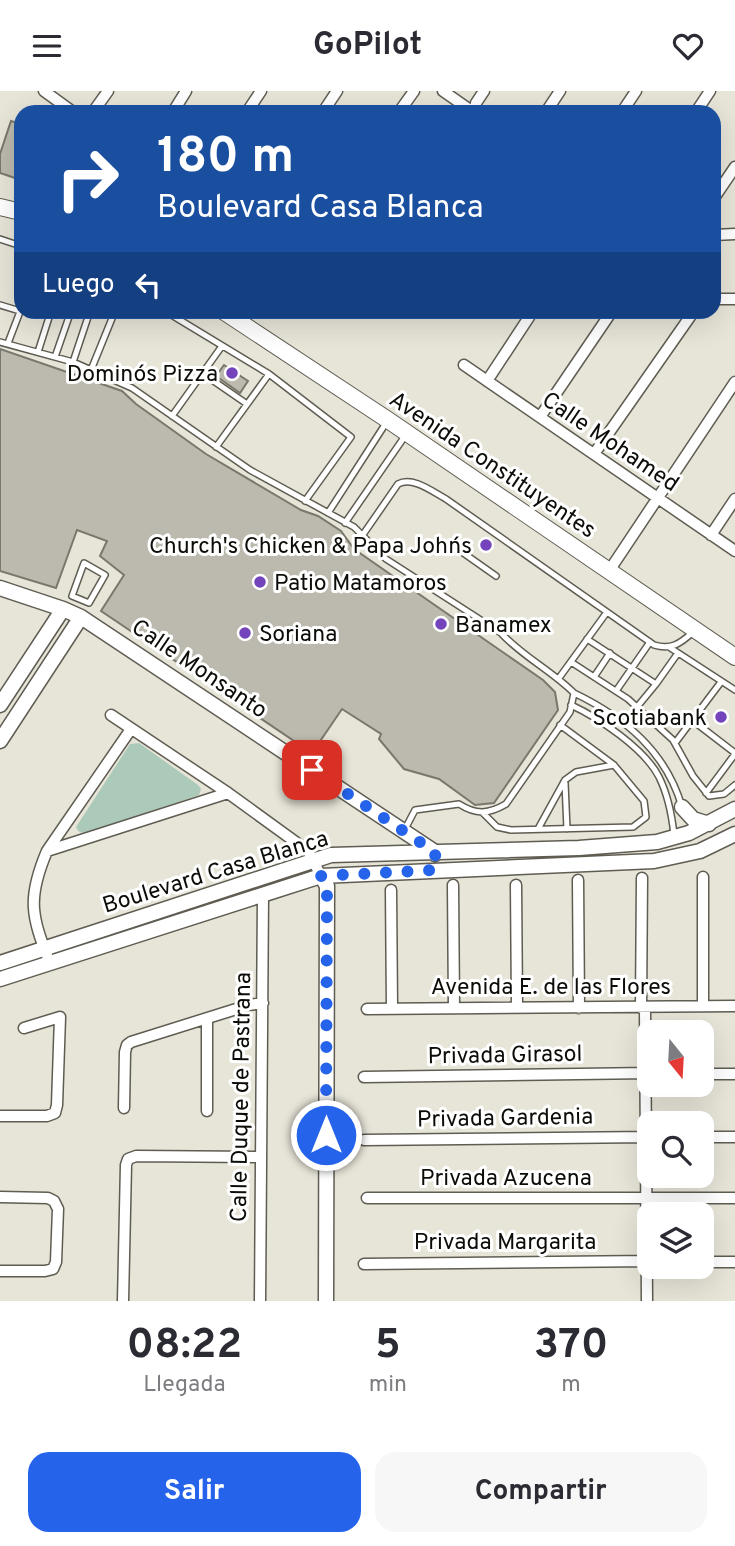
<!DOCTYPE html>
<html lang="es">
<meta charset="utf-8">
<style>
:root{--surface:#fff;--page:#f7f7f7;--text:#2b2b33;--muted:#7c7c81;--accent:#2563eb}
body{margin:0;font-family:Overpass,sans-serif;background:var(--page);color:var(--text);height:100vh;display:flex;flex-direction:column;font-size:26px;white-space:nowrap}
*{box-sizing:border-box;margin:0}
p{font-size:23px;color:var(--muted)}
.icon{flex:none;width:38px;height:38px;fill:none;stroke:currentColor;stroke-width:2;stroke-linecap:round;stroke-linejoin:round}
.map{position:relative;height:1210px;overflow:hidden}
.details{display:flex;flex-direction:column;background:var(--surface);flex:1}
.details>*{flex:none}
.hud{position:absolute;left:14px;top:14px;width:707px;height:214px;border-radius:21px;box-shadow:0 7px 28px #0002;background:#1a4fa0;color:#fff;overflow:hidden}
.needle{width:46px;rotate:162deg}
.buttons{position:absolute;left:637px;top:929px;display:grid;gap:14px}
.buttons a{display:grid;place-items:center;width:77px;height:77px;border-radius:14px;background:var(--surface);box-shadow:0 7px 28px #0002;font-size:35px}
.pin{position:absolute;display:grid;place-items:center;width:60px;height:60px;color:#fff;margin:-30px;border-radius:14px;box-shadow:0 4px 10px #0006}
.me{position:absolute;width:77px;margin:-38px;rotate:0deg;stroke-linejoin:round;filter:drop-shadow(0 0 5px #0008)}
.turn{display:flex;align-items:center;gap:24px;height:147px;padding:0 28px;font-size:32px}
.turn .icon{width:91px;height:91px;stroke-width:2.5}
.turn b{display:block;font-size:49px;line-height:60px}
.then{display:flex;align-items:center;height:66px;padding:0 28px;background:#0003;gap:14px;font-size:26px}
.eta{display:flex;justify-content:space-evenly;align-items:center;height:119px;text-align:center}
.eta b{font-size:42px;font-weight:700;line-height:49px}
.action{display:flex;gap:14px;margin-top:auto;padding:14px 28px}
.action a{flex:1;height:80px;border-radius:21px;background:var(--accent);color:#fff;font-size:28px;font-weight:700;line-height:80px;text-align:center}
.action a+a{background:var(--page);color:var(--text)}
header{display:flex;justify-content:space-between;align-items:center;height:91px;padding:0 28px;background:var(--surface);font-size:32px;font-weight:700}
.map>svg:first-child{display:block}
.green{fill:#accaba}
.building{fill:#bcbaae;stroke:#7a786d;stroke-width:2}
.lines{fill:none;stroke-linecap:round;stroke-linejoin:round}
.service-casing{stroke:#5f5c52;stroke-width:8}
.minor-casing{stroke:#5f5c52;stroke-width:13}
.tertiary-casing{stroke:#5f5c52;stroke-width:17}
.secondary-casing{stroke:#5f5c52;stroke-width:18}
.service{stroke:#fff;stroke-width:5}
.minor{stroke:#fff;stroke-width:10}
.tertiary{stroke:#fff;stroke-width:14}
.secondary{stroke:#fff;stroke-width:16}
.route{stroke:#2563eb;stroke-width:12;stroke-dasharray:0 21.6}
.poi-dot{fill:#7444bc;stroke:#fff;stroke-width:2.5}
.labels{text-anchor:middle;stroke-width:6;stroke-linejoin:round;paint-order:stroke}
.poi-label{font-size:23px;fill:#0c0c08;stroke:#fff;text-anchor:end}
.street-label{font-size:23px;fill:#0c0c08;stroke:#fff}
</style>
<header><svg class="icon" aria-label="menu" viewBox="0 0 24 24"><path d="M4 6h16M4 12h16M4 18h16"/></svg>GoPilot<svg class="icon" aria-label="heart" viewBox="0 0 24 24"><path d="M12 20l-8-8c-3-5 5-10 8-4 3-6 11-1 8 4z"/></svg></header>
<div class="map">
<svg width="735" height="1210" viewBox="0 0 735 1210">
<rect width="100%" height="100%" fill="#e7e4d8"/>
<path class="green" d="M139 652 198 694 201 698 199 704 89 741C82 742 79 743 76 736L130 653Z"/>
<path class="building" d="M11 30 21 33V89L0 82V63Z
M0 258 122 300 136 313 206 363 301 419 318 425 341 440 354 458 543 589 555 601 558 619 494 712 475 714 439 688 404 678 379 648 381 643 342 618 312 662 101 520 124 484 100 465 107 450 77 439 56 497 0 480Z
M224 274 248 290 240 302 216 285Z"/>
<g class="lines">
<defs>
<path id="service" d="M0 148 21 155
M0 214 20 220
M165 220 269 283 351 346 305 410
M0 251 73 271 132 297 250 379 354 436 386 468 501 542C523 566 551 579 574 602L570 621 506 713C489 723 476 724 459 713L415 719 404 740
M8 252 21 218
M38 261 51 220
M55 266 71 220
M73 271 90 220
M91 279 115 220
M202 282 247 313
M172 325 222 255
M216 356 269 283
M328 422 386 332
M345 432 405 345
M362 445 398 393C413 385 433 401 446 408L654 554C671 559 680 553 693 541
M452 454 496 485
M84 472 105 484 89 512 72 505Z
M587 548 656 593 678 562
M669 556 735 599
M571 571 628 608 673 649 693 685 709 705 724 703 735 694
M594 586 610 562
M559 587 607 521
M616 600 650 551
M574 602C624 626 666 660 682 716
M571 614C599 627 645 658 659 686 668 704 672 725 674 744
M637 616 656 593
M692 629 735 662
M675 652 721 591
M565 692 567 738
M706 702 735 663
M483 722 497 736 511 739 633 736 646 726 644 710 614 674 560 634
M538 738 565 689 576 681 614 674"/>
<path id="minor" d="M44 0 73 21
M443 0 473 21
M93 21 108 0
M173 21 186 0
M247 21 261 0
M323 21 337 0
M399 21 414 0
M474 21 476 12 484 0
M546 21 560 0
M622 21 636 0
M696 21 710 0
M714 107 735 76
M714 144 735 143
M714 208H735
M464 274 735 460
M487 290 533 220
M540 326 612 220
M594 363 694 220
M711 444 735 408
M609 480 735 291
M111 624 228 702 308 760 321 785
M47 760 228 702
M578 789 579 917
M453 794 454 917
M516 794 517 916
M391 799 392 917
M50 872C31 825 27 807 47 760L131 638
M703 915V786
M641 917 642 787
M645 917 647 1210
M367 918 735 915
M702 983H735
M364 986 649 982
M124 1017 125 961 127 954 131 951 249 914 263 912
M207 1020V928
M0 1025H47L55 1022 57 1014 60 926 24 937
M702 1046H735
M364 1049 649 1046
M0 1106 48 1107 54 1110 58 1118 56 1171 53 1178 45 1180H0
M367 1107H735
M702 1171H735
M364 1173 649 1170
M123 1210 126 1074 128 1068 136 1065 260 1066
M260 1210 263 803"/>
<path id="tertiary" d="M0 497 63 518 81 526 435 761V763
M0 614 63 518
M0 650 81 526
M682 716 693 728 709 733
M321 785 327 795 326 1210
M0 872 331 764 579 757 657 751 689 742 735 718
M0 888 321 785 654 770 700 760 735 743"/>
<path id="secondary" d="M0 116 21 121
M223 220 388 329 735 566"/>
</defs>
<use href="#service" class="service-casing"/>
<use href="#minor" class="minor-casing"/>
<use href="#tertiary" class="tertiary-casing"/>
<use href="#secondary" class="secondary-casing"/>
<use href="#service" class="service"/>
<use href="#minor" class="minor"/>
<use href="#tertiary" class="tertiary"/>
<use href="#secondary" class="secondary"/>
</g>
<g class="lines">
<path class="route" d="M312 679 435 761 436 779 321 785 327 795 326 1044"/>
</g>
<g class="poi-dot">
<circle cx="232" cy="282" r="7"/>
<circle cx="486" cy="454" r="7"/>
<circle cx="260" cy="491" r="7"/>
<circle cx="441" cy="533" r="7"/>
<circle cx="245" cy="542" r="7"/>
<circle cx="721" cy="626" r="7"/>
</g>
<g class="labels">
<g class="poi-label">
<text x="218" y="290">Domino´s Pizza</text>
<text x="472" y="462">Church's Chicken &amp; Papa John´s</text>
<text x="274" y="499" text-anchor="start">Patio Matamoros</text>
<text x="455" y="541" text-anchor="start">Banamex</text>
<text x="259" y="550" text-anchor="start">Soriana</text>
<text x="707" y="634">Scotiabank</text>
</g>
<g class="street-label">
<text transform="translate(611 350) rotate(34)" y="8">Calle Mohamed</text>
<text transform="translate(493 373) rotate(34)" y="8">Avenida Constituyentes</text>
<text transform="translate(200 577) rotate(34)" y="8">Calle Monsanto</text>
<text transform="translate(215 780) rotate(-17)" y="8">Boulevard Casa Blanca</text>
<text x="551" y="903">Avenida E. de las Flores</text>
<text transform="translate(505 963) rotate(-1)" y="8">Privada Girasol</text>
<text transform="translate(240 1006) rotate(-89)" y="8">Calle Duque de Pastrana</text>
<text transform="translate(505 1026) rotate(-1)" y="8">Privada Gardenia</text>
<text x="506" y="1094">Privada Azucena</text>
<text x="505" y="1158">Privada Margarita</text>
</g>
</g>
</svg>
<div class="buttons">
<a><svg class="needle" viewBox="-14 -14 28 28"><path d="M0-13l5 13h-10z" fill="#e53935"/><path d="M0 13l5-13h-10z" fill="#7c7c81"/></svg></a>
<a><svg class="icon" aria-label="search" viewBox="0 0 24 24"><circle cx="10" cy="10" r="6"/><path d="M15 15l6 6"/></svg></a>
<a><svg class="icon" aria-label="layers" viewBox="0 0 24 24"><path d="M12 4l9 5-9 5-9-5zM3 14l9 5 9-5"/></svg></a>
</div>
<div class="pin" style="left:312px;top:679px;background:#d93025"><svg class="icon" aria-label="arrive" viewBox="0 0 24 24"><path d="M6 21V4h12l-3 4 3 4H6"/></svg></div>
<svg class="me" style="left:326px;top:1044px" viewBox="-20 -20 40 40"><circle r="17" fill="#2563eb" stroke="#fff" stroke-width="3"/><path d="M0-11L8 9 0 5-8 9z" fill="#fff"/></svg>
<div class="hud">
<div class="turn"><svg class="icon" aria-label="right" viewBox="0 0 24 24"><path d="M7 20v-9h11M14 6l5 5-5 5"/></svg><div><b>180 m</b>Boulevard Casa Blanca</div></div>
<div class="then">Luego<svg class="icon" aria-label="left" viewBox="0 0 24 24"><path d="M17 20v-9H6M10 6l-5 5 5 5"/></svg></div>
</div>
</div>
<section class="details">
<div class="eta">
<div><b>08:22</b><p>Llegada</p></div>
<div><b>5</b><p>min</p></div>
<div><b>370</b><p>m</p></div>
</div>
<div class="action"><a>Salir</a><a>Compartir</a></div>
</section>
